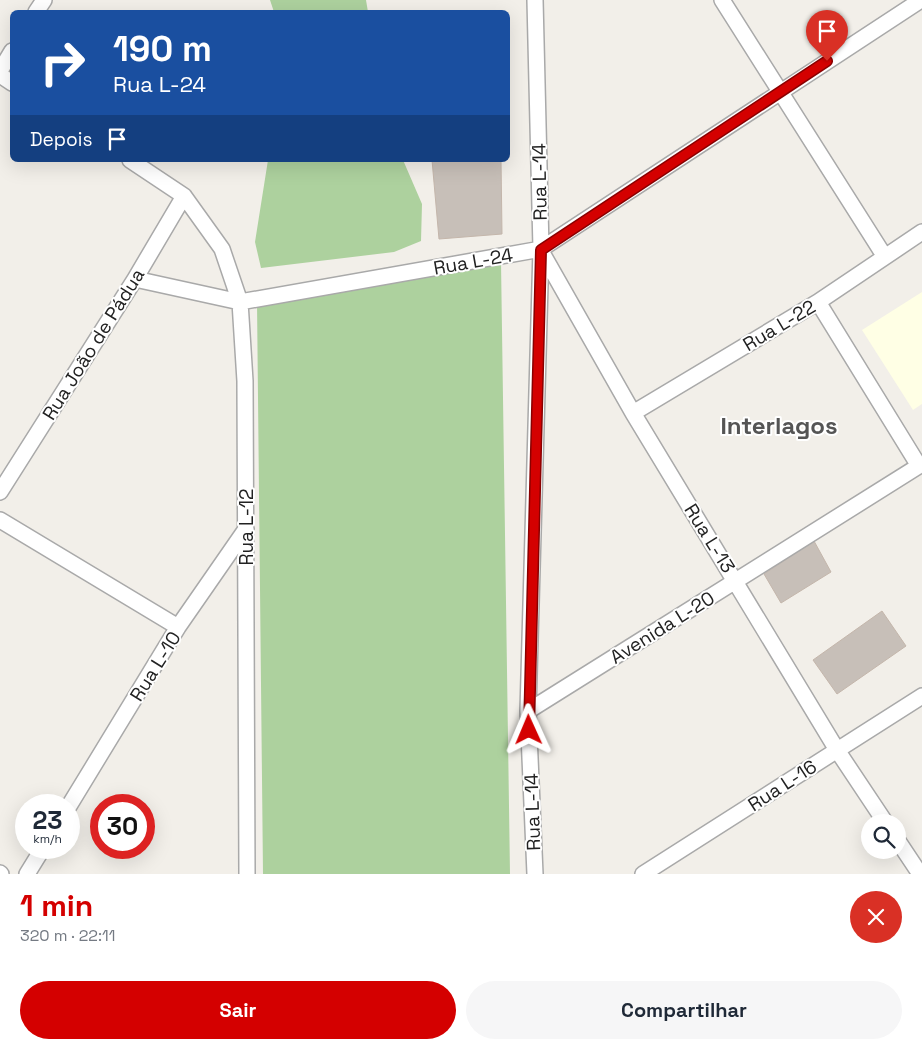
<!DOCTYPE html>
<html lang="pt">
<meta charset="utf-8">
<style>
:root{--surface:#fff;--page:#f6f6f7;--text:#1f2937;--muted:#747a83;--accent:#d40000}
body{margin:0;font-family:"Space Grotesk",sans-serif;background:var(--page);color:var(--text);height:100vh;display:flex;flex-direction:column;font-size:19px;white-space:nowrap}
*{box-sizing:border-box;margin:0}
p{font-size:16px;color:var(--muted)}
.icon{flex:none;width:28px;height:28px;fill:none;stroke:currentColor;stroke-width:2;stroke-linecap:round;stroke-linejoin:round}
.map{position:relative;height:874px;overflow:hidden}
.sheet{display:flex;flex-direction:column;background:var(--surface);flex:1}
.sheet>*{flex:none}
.banner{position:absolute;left:10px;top:10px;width:500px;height:152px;border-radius:8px;box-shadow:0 5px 20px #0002;background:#1a4fa0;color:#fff;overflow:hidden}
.buttons{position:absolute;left:861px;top:814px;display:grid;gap:10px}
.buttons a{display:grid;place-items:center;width:45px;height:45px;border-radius:50%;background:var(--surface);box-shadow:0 5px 20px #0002;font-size:25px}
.speed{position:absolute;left:15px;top:794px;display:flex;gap:10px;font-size:25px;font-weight:700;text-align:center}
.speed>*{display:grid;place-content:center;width:65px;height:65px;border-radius:50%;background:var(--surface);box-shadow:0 5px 20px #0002;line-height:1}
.speed small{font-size:12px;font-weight:400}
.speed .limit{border:8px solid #d22;background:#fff;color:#111}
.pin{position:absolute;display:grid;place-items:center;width:42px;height:42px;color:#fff;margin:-51px -21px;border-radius:50% 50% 50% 0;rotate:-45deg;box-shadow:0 0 5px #0007}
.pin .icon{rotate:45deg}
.me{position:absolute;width:55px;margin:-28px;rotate:359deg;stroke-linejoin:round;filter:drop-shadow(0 0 4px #0008)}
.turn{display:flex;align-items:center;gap:18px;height:105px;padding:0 20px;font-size:22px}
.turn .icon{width:65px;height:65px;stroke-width:2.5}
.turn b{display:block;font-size:35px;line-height:42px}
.then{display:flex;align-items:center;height:48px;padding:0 20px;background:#0003;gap:10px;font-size:19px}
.round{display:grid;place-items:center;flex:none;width:52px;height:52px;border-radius:26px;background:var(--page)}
.overview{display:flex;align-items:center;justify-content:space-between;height:85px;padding:0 20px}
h1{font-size:30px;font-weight:700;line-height:38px;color:var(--accent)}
.button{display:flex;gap:10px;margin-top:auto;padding:10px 20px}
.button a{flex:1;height:58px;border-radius:30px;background:var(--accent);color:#fff;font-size:20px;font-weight:700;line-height:58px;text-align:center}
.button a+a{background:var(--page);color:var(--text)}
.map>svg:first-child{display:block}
.education{fill:#ffffe5}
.forest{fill:#add19e}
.building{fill:#c7bfb8;stroke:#c4b6ab}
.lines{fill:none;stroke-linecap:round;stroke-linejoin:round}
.minor-casing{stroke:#a9a9a9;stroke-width:18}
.minor{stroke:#fff;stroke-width:15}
.route-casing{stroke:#8a0000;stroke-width:12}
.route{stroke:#d40000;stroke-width:9}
.labels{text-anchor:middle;stroke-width:4;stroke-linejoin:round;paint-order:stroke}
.street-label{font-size:19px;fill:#222;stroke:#fff}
.district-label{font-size:24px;font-weight:bold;fill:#555;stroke:#fff}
</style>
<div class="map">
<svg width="922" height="874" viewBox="0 0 922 874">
<rect width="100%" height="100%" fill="#f2efe9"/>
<path class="education" d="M922 292V404L913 410 862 330Z"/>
<path class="forest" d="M270 0H366L368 12H274Z
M268 160H403L422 204 421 241 394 252 261 268 255 242Z
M501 262 510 874H263L257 302Z"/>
<path class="building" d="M432 160H501L502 234 439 239Z
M814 541 831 572 781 603 764 574Z
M882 611 906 646 837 694 813 660Z"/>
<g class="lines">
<defs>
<path id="minor" d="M722 0 885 257
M36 12 44 0
M0 71 12 51
M0 75 12 83
M130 160 184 196 222 249 240 302 245 381 247 874
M541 251 633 413 837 750 885 822
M135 279 240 302 541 249 921 0
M818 302 919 466
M633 413 818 302 922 232
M0 492 135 279 184 196
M0 520 178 627
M528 711 922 464
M69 806 178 627 246 529
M898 841 920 874
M0 873 1 874
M27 874 43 848
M535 874 528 711 541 249 535 0
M643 874 922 696"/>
</defs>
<use href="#minor" class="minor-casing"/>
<use href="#minor" class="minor"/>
</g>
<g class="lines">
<defs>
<path id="route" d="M529 730 541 250 827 61"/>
</defs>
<use href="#route" class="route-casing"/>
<use href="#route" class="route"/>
</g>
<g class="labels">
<g class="street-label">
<text transform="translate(539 182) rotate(-91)" y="7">Rua L-14</text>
<text transform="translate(473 261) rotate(-10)" y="7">Rua L-24</text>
<text transform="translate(779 325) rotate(-31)" y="7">Rua L-22</text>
<text transform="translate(93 344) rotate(-58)" y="7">Rua João de Pádua</text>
<text transform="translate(246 527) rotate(-90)" y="7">Rua L-12</text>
<text transform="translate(710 538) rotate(58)" y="7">Rua L-13</text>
<text transform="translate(662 627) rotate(-32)" y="7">Avenida L-20</text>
<text transform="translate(155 666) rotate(-58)" y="7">Rua L-10</text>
<text transform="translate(782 785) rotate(-33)" y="7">Rua L-16</text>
<text transform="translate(532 812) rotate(-92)" y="7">Rua L-14</text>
</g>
<g class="district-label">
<text x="779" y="434">Interlagos</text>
</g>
</g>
</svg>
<div class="buttons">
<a><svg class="icon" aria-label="search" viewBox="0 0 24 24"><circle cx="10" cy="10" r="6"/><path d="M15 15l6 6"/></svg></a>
</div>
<div class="speed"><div>23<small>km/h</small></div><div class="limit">30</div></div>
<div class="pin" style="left:827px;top:61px;background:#d93025"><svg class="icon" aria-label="arrive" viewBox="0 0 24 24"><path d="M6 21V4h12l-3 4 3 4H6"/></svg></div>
<svg class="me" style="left:529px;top:730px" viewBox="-20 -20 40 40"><path d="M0-17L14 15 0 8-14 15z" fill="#d40000" stroke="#fff" stroke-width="4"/></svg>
<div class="banner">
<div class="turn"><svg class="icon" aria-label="right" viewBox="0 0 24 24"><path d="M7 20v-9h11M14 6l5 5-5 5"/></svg><div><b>190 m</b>Rua L-24</div></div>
<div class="then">Depois<svg class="icon" aria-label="arrive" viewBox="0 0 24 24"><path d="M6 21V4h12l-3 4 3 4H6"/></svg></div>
</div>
</div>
<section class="sheet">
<div class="overview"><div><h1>1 min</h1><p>320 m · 22:11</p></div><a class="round" style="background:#d93025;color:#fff"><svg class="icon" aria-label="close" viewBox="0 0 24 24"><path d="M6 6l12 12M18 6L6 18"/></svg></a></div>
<div class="button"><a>Sair</a><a>Compartilhar</a></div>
</section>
